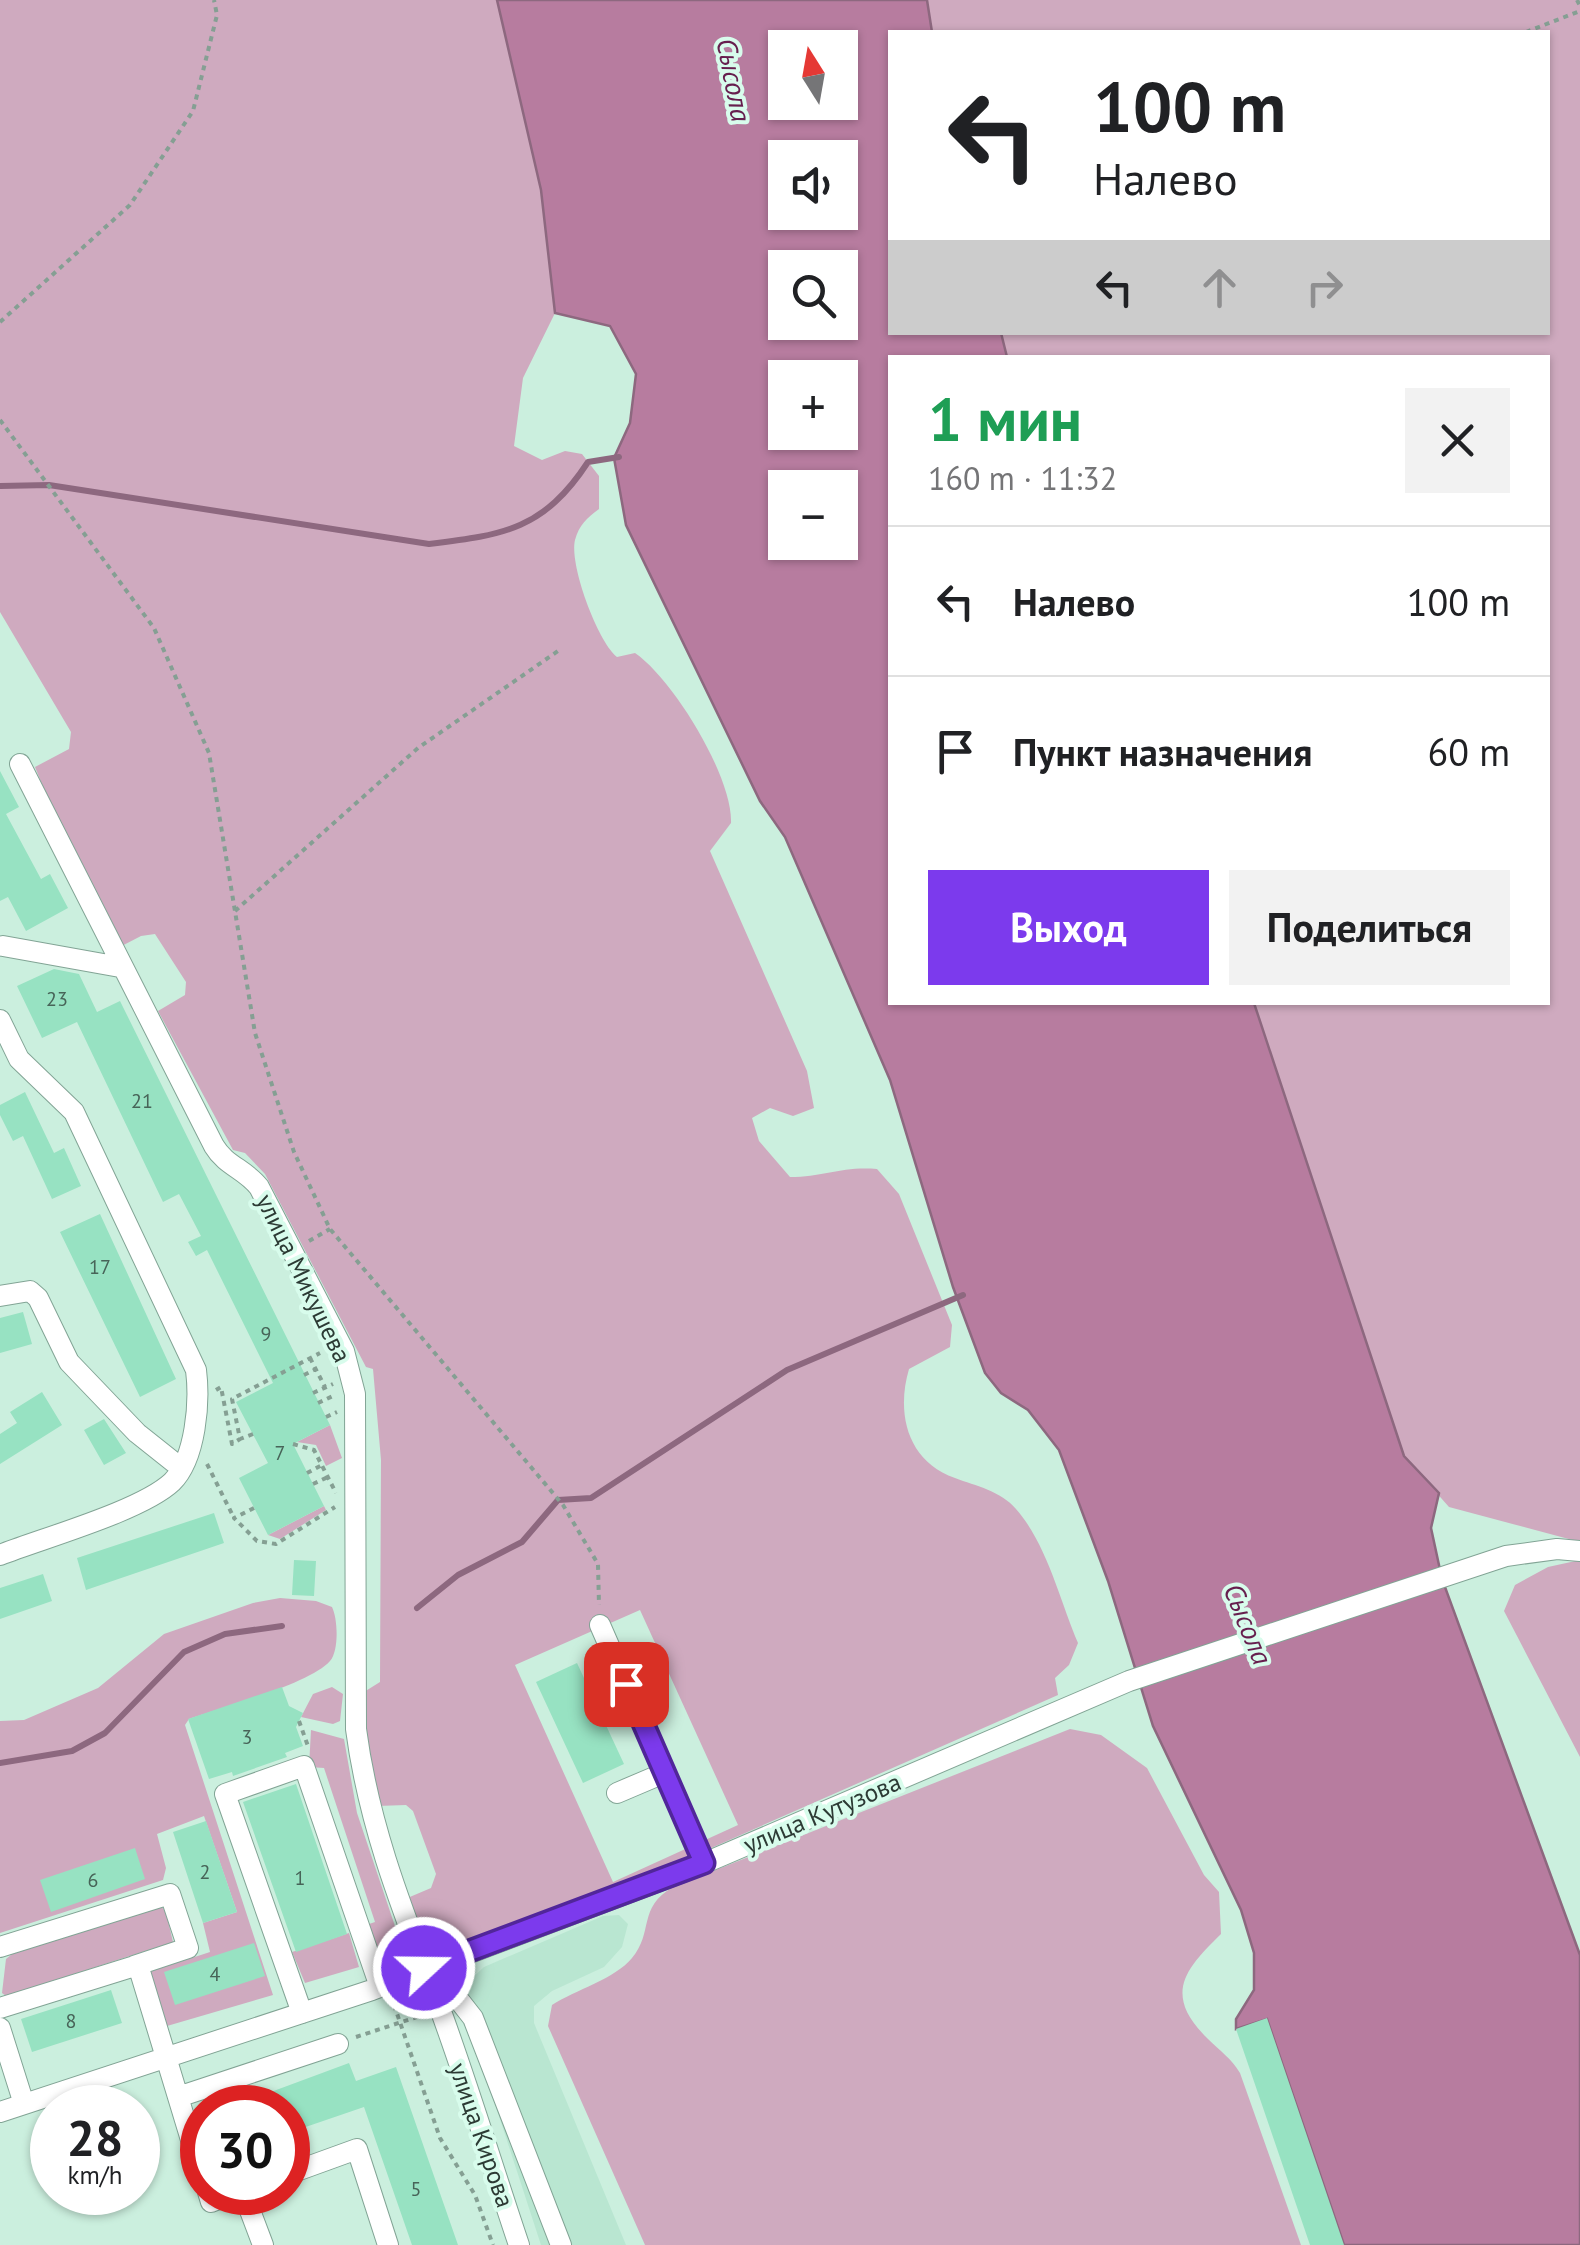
<!DOCTYPE html>
<html lang="ru">
<meta charset="utf-8">
<style>
:root{--surface:#fff;--page:#f2f2f2;--text:#202124;--muted:#757577;--line:#e0e0e0;--accent:#7c3aed}
body{margin:0;font-family:"PT Sans",sans-serif;background:var(--page);color:var(--text);height:100vh;display:flex;flex-direction:column;font-size:38px;white-space:nowrap}
*{box-sizing:border-box;margin:0}
p{font-size:32px;color:var(--muted)}
.icon{flex:none;width:55px;height:55px;fill:none;stroke:currentColor;stroke-width:2;stroke-linecap:round;stroke-linejoin:round}
.map{position:relative;flex:1;overflow:hidden}
.side{position:absolute;left:888px;top:355px;width:662px;height:650px;display:flex;flex-direction:column;background:var(--surface);border-radius:0px;box-shadow:0 2px 8px #0004}
.side>*{flex:none}
.guide{position:absolute;left:888px;top:30px;width:662px;height:305px;border-radius:0px;box-shadow:0 2px 8px #0004;background:#fff;color:var(--text);overflow:hidden}
.needle{width:65px;rotate:349deg}
.tools{position:absolute;left:768px;top:30px;display:grid;gap:20px}
.tools a{display:grid;place-items:center;width:90px;height:90px;border-radius:0px;background:var(--surface);box-shadow:0 2px 8px #0004;font-size:50px}
.speed{position:absolute;left:30px;top:2085px;display:flex;gap:20px;font-size:50px;font-weight:700;text-align:center}
.speed>*{display:grid;place-content:center;width:130px;height:130px;border-radius:50%;background:var(--surface);box-shadow:0 2px 8px #0004;line-height:1}
.speed small{font-size:25px;font-weight:400}
.speed .limit{border:15px solid #d22;background:#fff;color:#111}
.pin{position:absolute;display:grid;place-items:center;width:85px;height:85px;color:#fff;margin:-42px;border-radius:20px;box-shadow:0 5px 15px #0006}
.me{position:absolute;width:110px;margin:-55px;rotate:69deg;stroke-linejoin:round;filter:drop-shadow(0 0 8px #0008)}
.turn{display:flex;align-items:center;gap:35px;height:210px;padding:0 40px;font-size:45px}
.turn .icon{width:130px;height:130px;stroke-width:2.5}
.turn b{display:block;font-size:70px;line-height:85px}
.lanes{display:flex;align-items:center;height:95px;padding:0 40px;background:#0003;justify-content:center;gap:50px;direction:ltr}
.lanes .off{opacity:.35}
.round{display:grid;place-items:center;flex:none;width:105px;height:105px;border-radius:0px;background:var(--page)}
.headline{display:flex;align-items:center;justify-content:space-between;height:170px;padding:0 40px}
h1{font-size:60px;font-weight:800;line-height:75px;color:#1e9e55}
.button{display:flex;gap:20px;margin-top:auto;padding:20px 40px}
.button a{flex:1;height:115px;border-radius:0px;background:var(--accent);color:#fff;font-size:40px;font-weight:800;line-height:115px;text-align:center}
.button a+a{background:var(--page);color:var(--text)}
ul{padding:0;list-style:none}
li{display:flex;align-items:center;gap:30px;height:150px;padding:0 40px;border-top:2px solid var(--line)}
li div{flex:1}
li b{display:block;font-size:38px}
li em{font-style:normal}
.map>svg:first-child{display:block}
.built{fill:#b9e6d1}
.green{fill:#cfaabf;fill-rule:evenodd}
.water{fill:#b77c9f;stroke:#8d687f;stroke-width:2.5;fill-rule:evenodd}
.lines{fill:none;stroke-linecap:round;stroke-linejoin:round}
.stream{stroke:#8d687f;stroke-width:6}
.building{fill:#97e2c2}
.minor-casing{stroke:#82a495;stroke-width:22}
.path{stroke:#859f93;stroke-width:4;stroke-dasharray:5 5;stroke-linecap:butt}
.minor{stroke:#fff;stroke-width:20}
.route-casing{stroke:#51269a;stroke-width:25}
.route{stroke:#7c3aed;stroke-width:18}
.labels{text-anchor:middle;stroke-width:8;stroke-linejoin:round;paint-order:stroke}
.number-label{font-size:20px;fill:#476458}
.street-label{font-size:25px;fill:#2c3a34;stroke:#d8fcec}
.water-label{font-size:28px;font-style:italic;fill:#661f4e;stroke:#d8fcec}
</style>
<div class="map">
<svg width="1580" height="2245" viewBox="0 0 1580 2245">
<rect width="100%" height="100%" fill="#cbefde"/>
<path class="built" d="M619 1915 628 1924 622 1947 604 1967 552 1991 534 2006V2023L626 2245H541L467 2018 470 1980 484 1967 603 1916Z"/>
<path class="green" d="M0 0H497L541 190 555 313 523 378 514 446 542 460 565 451 582 454 599 476V509C587 518 579 525 575 540 569 565 598 642 617 657L635 653C673 679 733 777 731 823L710 851 807 1071 814 1108 793 1116 770 1108 752 1118 759 1141 790 1177C824 1177 842 1166 877 1169L899 1194 952 1325 950 1347 909 1369C896 1413 907 1461 955 1478 976 1486 1001 1491 1016 1509 1047 1544 1060 1601 1078 1643L1069 1665 1055 1678 1058 1695 616 1890 427 1964 405 1899 431 1888 436 1874 413 1811 406 1805 377 1806 368 1783 364 1692 380 1682 381 1460 373 1369 366 1367 265 1174 245 1153 233 1150 158 1011 185 995 186 982 155 934 141 936 114 950 107 946 35 767 69 749 71 732 0 612ZM640 1610 738 1825 613 1882 515 1665Z
M927 0H1580V1542L1449 1507 1404 1456 1254 1003 1548 1002V358H1007L1001 333 1548 332V32H932Z
M330 1425 342 1458 326 1466 316 1445 297 1442Z
M324 1506 326 1510 280 1539 268 1535Z
M1580 1560V1757L1504 1611 1515 1585 1548 1567Z
M280 1598 316 1601 332 1607C338 1619 339 1651 330 1661 310 1684 220 1708 189 1719L185 1725 273 1995 167 2026 149 1972 210 1952 203 1923 237 1912 204 1816 157 1834 166 1868 163 1880 0 1933V1721L24 1720 98 1688 164 1634 253 1603Z
M332 1687 343 1694 340 1721 333 1724 301 1717 313 1694Z
M1070 1729 1101 1735 1147 1768 1204 1875 1219 1892 1221 1934C1184 1970 1163 1995 1208 2039 1220 2051 1231 2058 1240 2073L1301 2245H645L548 2026 552 2005C575 1990 615 1979 632 1958 654 1932 637 1908 673 1887Z
M311 1730 344 1739 357 1813 401 1944V1953L384 1961 366 1925 375 1922 324 1768 309 1767Z
M160 1905 166 1912 173 1942 6 1996 2 1993 6 1959 16 1951Z
M349 1933 359 1967 305 1983 292 1952Z"/>
<path class="water" d="M497 0H927L932 32H890V332L1001 333 1007 357 890 358V1002L1254 1003 1404 1456 1439 1493 1431 1528 1442 1579 1580 1955V2245H1344L1267 2019 1236 2029V2019L1254 1990V1953L1241 1910 1153 1726 1108 1581 1059 1450 1028 1410 1001 1393 985 1373 953 1287 890 1080 785 837 760 801 626 525 614 458 630 423 636 374 610 326 555 313 541 190ZM785 48H840V102H785ZM785 158H840V212H785ZM785 268H840V322H785ZM785 378H840V432H785ZM785 488H840V542H785Z"/>
<g class="lines">
<path class="stream" d="M0 486 49 485 429 544C505 535 544 529 588 462L619 457
M417 1608 458 1575 522 1542 558 1500 591 1498 787 1370 963 1295
M0 1763 72 1751 105 1733 184 1652 225 1634 282 1626"/>
</g>
<path class="building" d="M0 771 19 807 6 814 41 879 50 874 68 908 26 931 8 897 0 901Z
M54 969 79 974 97 1012 120 1001 330 1425 293 1444 324 1506 268 1535 239 1478 268 1463 236 1402 273 1383 207 1250 196 1256 188 1242 201 1236 179 1194 163 1202 77 1022 42 1038 17 986Z
M25 1092 54 1153 64 1148 81 1186 52 1199 23 1136 13 1141 0 1115V1105Z
M100 1214 176 1379 140 1397 60 1232Z
M23 1312 32 1344 0 1353V1318Z
M42 1392 62 1425 0 1464V1434L17 1423 10 1412Z
M104 1419 126 1453 104 1465 84 1430Z
M214 1513 224 1543 86 1590 77 1558Z
M294 1560 316 1561 314 1596 292 1595Z
M43 1574 52 1601 0 1619V1588Z
M577 1663 624 1764 583 1783 536 1682Z
M282 1687 289 1706 303 1713 296 1727 303 1746 285 1753 287 1757 233 1776 232 1772 209 1779 188 1719Z
M296 1784 347 1934 296 1952 243 1802Z
M206 1821 237 1912 203 1923 173 1832Z
M135 1848 145 1879 51 1912 40 1880Z
M254 1943 265 1976 175 2005 164 1972Z
M111 1990 122 2023 32 2052 21 2019Z
M1267 2018 1344 2245H1310L1236 2029Z
M349 2063 356 2081 396 2067 458 2245H412L364 2107 288 2133V2108H228Z"/>
<g class="lines">
<defs>
<path id="minor" d="M20 764 214 1146C226 1166 245 1169 259 1187L344 1351 355 1394 356 1729C369 1828 404 1914 439 2006 468 2085 492 2165 519 2245
M3 946 120 967
M0 1020 19 1059 74 1112 196 1370C200 1402 196 1458 172 1482 141 1511 43 1538 0 1555
M0 1296 30 1291 38 1298 69 1362 137 1433 181 1468
M600 1625 704 1863
M617 1793 664 1773
M0 1947 170 1894 188 1948 134 1966
M434 1993 455 1995 473 2018 561 2245
M0 2008 138 1965 202 2176
M302 2013 225 1794 304 1766 380 1987
M0 2028 24 2104
M178 2097 338 2044
M0 2112 372 1990 686 1871 1129 1681 1506 1556 1557 1549 1580 1551
M288 2174 357 2149 388 2245
M208 2192 211 2202 237 2192
M243 2192 263 2245"/>
</defs>
<use href="#minor" class="minor-casing"/>
<path class="path" d="M1577 0 1580 6
M1526 32 1580 11
M0 322 130 205 193 111 217 15 214 0
M0 420 154 628 209 753 255 1033 294 1152 330 1229 563 1505 598 1564 599 1605
M235 911 418 748 558 651
M309 1241 330 1229
M310 1358 325 1387
M304 1375 316 1369
M216 1390 221 1387 232 1444 240 1439
M313 1393 333 1384
M318 1403 335 1395
M326 1417 337 1412
M253 1434 240 1439 232 1399 320 1353
M293 1444 314 1450 336 1493
M207 1464 234 1518
M307 1473 322 1465
M313 1484 328 1477
M254 1508 234 1518 257 1541 276 1544 335 1507
M299 1721 309 1749
M394 2005 440 2138 475 2195 493 2245
M356 2037 423 2015"/>
<use href="#minor" class="minor"/>
</g>
<g class="lines">
<defs>
<path id="route" d="M424 1968 704 1863 626 1684"/>
</defs>
<use href="#route" class="route-casing"/>
<use href="#route" class="route"/>
</g>
<g class="labels">
<g class="number-label">
<text x="57" y="1006">23</text>
<text x="142" y="1108">21</text>
<text x="100" y="1274">17</text>
<text x="266" y="1341">9</text>
<text x="280" y="1460">7</text>
<text x="247" y="1744">3</text>
<text x="205" y="1879">2</text>
<text x="300" y="1885">1</text>
<text x="93" y="1887">6</text>
<text x="215" y="1981">4</text>
<text x="71" y="2028">8</text>
<text x="416" y="2196">5</text>
</g>
<g class="street-label">
<text transform="translate(304 1278) rotate(64)" y="9">улица Микушева</text>
<text transform="translate(822 1813) rotate(-23)" y="9">улица Кутузова</text>
<text transform="translate(482 2135) rotate(71)" y="9">улица Кирова</text>
</g>
<g class="water-label">
<text transform="translate(734 80) rotate(79)" y="10">Сысола</text>
<text transform="translate(1248 1624) rotate(68)" y="10">Сысола</text>
</g>
</g>
</svg>
<div class="tools">
<a><svg class="needle" viewBox="-14 -14 28 28"><path d="M0-13l5 13h-10z" fill="#e53935"/><path d="M0 13l5-13h-10z" fill="#757577"/></svg></a>
<a><svg class="icon" aria-label="sound" viewBox="0 0 24 24"><path d="M4 9h4l5-4v14l-5-4H4zM17 9q2 3 0 6"/></svg></a>
<a><svg class="icon" aria-label="search" viewBox="0 0 24 24"><circle cx="10" cy="10" r="6"/><path d="M15 15l6 6"/></svg></a>
<a>+</a>
<a>−</a>
</div>
<div class="speed"><div>28<small>km/h</small></div><div class="limit">30</div></div>
<div class="pin" style="left:626px;top:1684px;background:#d93025"><svg class="icon" aria-label="arrive" viewBox="0 0 24 24"><path d="M6 21V4h12l-3 4 3 4H6"/></svg></div>
<svg class="me" style="left:424px;top:1968px" viewBox="-20 -20 40 40"><circle r="17" fill="#7c3aed" stroke="#fff" stroke-width="3"/><path d="M0-11L8 9 0 5-8 9z" fill="#fff"/></svg>
<div class="guide">
<div class="turn"><svg class="icon" aria-label="left" viewBox="0 0 24 24"><path d="M17 20v-9H6M10 6l-5 5 5 5"/></svg><div><b>100 m</b>Налево</div></div>
<div class="lanes"><svg class="icon" aria-label="left" viewBox="0 0 24 24"><path d="M17 20v-9H6M10 6l-5 5 5 5"/></svg><svg class="icon off" aria-label="ahead" viewBox="0 0 24 24"><path d="M12 20V5M6 11l6-6 6 6"/></svg><svg class="icon off" aria-label="right" viewBox="0 0 24 24"><path d="M7 20v-9h11M14 6l5 5-5 5"/></svg></div>
</div>
<section class="side">
<div class="headline"><div><h1>1 мин</h1><p>160 m · 11:32</p></div><a class="round"><svg class="icon" aria-label="close" viewBox="0 0 24 24"><path d="M6 6l12 12M18 6L6 18"/></svg></a></div>
<ul>
<li><svg class="icon" aria-label="left" viewBox="0 0 24 24"><path d="M17 20v-9H6M10 6l-5 5 5 5"/></svg><div><b>Налево</b></div><em>100 m</em></li>
<li><svg class="icon" aria-label="arrive" viewBox="0 0 24 24"><path d="M6 21V4h12l-3 4 3 4H6"/></svg><div><b>Пункт назначения</b></div><em>60 m</em></li>
</ul>
<div class="button"><a>Выход</a><a>Поделиться</a></div>
</section>
</div>
